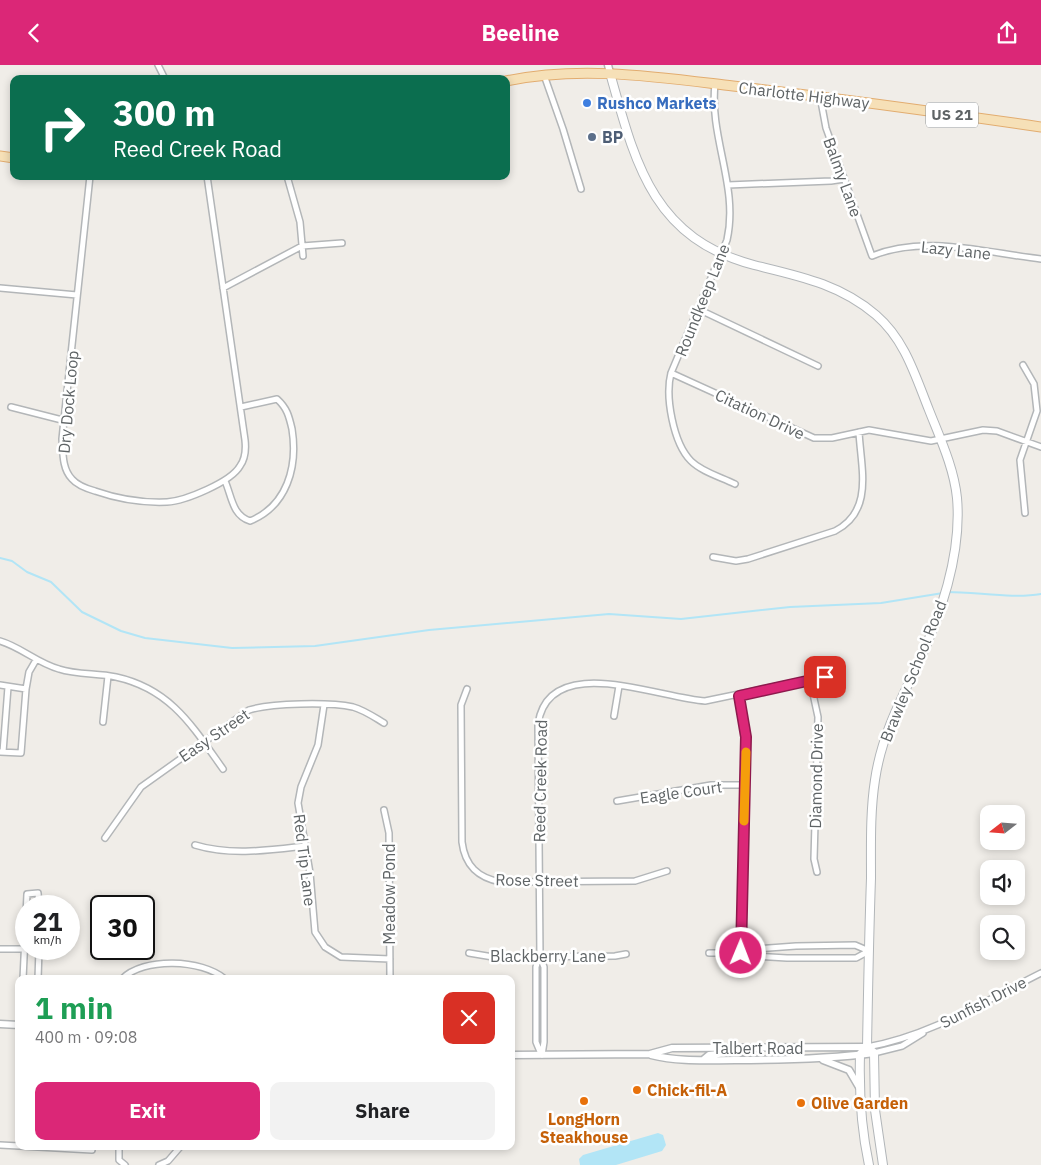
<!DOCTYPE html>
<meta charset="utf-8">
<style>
:root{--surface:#fff;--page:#f2f2f2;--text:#202124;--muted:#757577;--accent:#db2777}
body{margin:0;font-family:"IBM Plex Sans",sans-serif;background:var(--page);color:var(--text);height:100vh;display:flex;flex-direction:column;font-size:19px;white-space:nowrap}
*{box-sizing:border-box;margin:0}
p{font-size:16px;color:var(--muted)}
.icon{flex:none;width:28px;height:28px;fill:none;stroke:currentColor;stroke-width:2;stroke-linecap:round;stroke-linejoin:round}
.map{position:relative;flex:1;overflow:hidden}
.panel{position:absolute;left:15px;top:910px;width:500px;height:175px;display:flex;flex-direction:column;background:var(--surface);border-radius:10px;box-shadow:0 2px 8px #0003}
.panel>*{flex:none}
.hud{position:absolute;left:10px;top:10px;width:500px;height:105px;border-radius:10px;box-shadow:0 2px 8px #0003;background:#0b6e4f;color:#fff;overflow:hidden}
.needle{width:32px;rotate:253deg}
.tools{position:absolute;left:980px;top:740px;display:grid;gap:10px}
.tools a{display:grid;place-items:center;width:45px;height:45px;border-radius:10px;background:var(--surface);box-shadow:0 2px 8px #0003;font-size:25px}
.speed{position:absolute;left:15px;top:830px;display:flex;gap:10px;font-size:25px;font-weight:700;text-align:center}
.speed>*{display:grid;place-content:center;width:65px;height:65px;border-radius:50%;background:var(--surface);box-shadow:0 2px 8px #0003;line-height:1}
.speed small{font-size:12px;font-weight:400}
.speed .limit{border:2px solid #111;border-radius:8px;background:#fff;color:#111}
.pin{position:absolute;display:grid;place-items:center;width:42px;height:42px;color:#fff;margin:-21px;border-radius:10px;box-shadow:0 2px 8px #0006}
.me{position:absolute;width:55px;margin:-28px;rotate:1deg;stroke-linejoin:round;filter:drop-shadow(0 0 4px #0008)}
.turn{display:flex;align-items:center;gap:18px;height:105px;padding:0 20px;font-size:22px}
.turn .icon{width:65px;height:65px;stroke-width:2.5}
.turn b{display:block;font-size:35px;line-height:42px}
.round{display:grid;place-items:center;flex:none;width:52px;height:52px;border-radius:10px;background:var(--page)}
.summary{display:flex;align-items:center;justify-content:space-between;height:85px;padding:0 20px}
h1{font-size:30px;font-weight:700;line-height:38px;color:#1e9e55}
.cta{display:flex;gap:10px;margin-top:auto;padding:10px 20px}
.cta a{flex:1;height:58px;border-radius:10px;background:var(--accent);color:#fff;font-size:20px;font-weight:700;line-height:58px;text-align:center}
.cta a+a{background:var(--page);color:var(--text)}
header{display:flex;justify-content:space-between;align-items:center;height:65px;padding:0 20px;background:var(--accent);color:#fff;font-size:22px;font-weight:700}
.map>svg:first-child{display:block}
.water{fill:#b2e5f6}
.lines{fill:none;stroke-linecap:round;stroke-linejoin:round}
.stream{stroke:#b2e5f6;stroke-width:2}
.minor-casing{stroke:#b3b6b8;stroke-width:8}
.tertiary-casing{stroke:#b3b6b8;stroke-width:9}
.secondary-casing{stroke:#b2b6b9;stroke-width:10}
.primary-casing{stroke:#e2ac6f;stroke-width:11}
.minor{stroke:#fff;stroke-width:5}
.tertiary{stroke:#fff;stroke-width:6}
.secondary{stroke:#fff;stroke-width:8}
.primary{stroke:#f6e0b7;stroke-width:9}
.route-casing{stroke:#8e194d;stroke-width:12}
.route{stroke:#db2777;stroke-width:9}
.slow{stroke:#f59e0b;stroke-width:9}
.shop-dot{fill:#3f7fe0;stroke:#fff;stroke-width:2}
.service-dot{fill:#5c6f8a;stroke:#fff;stroke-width:2}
.food-dot{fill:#e8710a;stroke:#fff;stroke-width:2}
.labels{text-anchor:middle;stroke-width:5;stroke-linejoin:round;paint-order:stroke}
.shield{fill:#fff;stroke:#8f9294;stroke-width:1}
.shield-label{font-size:15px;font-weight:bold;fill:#5f6466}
.street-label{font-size:16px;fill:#5f6466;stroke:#fff}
.shop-label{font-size:16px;font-weight:bold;fill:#366cbe;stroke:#fff;text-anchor:start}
.service-label{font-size:16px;font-weight:bold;fill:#4e5e75;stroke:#fff;text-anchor:start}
.food-label{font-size:16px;font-weight:bold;fill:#c56008;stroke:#fff;text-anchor:start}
</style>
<header><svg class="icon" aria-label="back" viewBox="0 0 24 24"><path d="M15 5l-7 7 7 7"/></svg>Beeline<svg class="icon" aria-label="share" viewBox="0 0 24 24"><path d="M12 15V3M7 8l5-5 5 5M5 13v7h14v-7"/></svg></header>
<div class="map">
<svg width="1041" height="1100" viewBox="0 0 1041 1100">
<rect width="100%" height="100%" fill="#f0ede8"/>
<path class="water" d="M658 1068 663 1070 666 1080 662 1086 616 1100H580L579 1094 583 1090Z"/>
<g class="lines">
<path class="stream" d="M0 493 12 496 27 507 51 517 82 547 121 566 145 573 232 583 315 581 429 565 609 549 681 554 790 542 881 538 943 528
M947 527C977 527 1013 534 1041 529"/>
<defs>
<path id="minor" d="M158 0 165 14
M544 10 563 64 581 124
M715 19C709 72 739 122 727 175L671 308C665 331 673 378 691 396 702 407 721 412 735 419
M820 31 826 63 872 191C924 169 987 188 1041 194
M90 111 62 374C63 387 62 404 72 414 77 420 88 424 95 426 118 434 143 438 167 437 185 436 231 417 240 401 245 394 246 384 245 375L207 111
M287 111 300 157 303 191
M728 120 831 116 844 114
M0 223 77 230
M223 223 302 181 342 178
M698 244 818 301
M1023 300 1034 319 1037 346 1020 395 1025 448
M671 308 814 373H832L869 365 931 376 983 365 997 366 1041 382
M11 342 66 356
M225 416C232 432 232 450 250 456 287 441 298 402 292 364 289 351 287 343 277 334L241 342
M713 492 736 496 748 494 835 466C874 446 861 404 859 367
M0 576C21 582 37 598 59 604 77 610 97 608 116 612 171 624 193 662 223 704
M810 615 818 652 814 794 817 807
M0 620 26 624 29 607 36 595
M467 624 461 640 462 777C465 801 478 813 501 817L635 816 667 806
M739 631 747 671 741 888
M324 640 318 680 301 722 298 738 310 808 315 867 325 882 341 892 390 894
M614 651 619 621
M103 657 108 611
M0 687 21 688 26 624
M3 687 8 622
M617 736 711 720H745
M384 745 389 768 390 914
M105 773 141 722 249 645C272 638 329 637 353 642 364 645 374 652 384 658
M195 780C231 791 270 785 305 781
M0 884H24
M469 888 493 892 615 891 626 889
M709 888H741L753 891 787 893H856L869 886
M741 888 754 884 796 881 855 880 869 886
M539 892 536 902V977L541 989
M23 914 27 829 38 828 39 841
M38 914 39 884
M122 914C143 892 202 894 225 914
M867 982C930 971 985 936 1041 908
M874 988 902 981 923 968
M542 990 544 977V902L540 892 538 659C549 586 658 633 705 636L840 608
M0 1080 19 1081
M20 1081 92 1085
M119 1081V1095L125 1100
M159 1100 168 1096 181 1081"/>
<path id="tertiary" d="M608 0 610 8
M0 959 19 960
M511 990 650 989 672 983 867 982
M651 990C679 997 706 995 735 995 782 995 828 994 874 988
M703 995 709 990 746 986
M823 995 849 1005 859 1022"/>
<path id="secondary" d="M610 8C635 97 652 173 754 200 799 211 840 219 876 250 905 275 915 310 929 345 940 373 954 403 957 433 962 490 941 550 917 601 899 638 881 673 875 715 870 747 871 781 871 813 869 870 868 926 867 982L860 990C859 1027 861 1063 869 1100
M867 982 874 988 875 1045 883 1100"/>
<path id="primary" d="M506 16C581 0 658 12 733 21 836 33 938 47 1041 62
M0 91 14 93"/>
</defs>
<use href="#minor" class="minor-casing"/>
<use href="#tertiary" class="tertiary-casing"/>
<use href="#secondary" class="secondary-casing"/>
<use href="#primary" class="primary-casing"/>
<use href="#minor" class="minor"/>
<use href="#tertiary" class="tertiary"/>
<use href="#secondary" class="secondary"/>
<use href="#primary" class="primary"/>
</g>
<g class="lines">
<defs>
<path id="route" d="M741 888 746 672 739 631 825 612"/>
</defs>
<use href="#route" class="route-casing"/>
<use href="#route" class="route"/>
<path class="slow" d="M744 756 746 687"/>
</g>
<circle class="shop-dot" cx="587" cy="38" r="5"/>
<circle class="service-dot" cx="592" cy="72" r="5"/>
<g class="food-dot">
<circle cx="637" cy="1025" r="5"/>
<circle cx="584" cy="1036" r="5"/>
<circle cx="801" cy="1038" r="5"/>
</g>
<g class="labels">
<rect class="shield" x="926" y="37.5" width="52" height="25" rx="4"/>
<g class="shield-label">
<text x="952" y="55">US 21</text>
</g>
<g class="street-label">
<text transform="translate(804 30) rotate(7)" y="6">Charlotte Highway</text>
<text transform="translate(843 112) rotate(70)" y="6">Balmy Lane</text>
<text transform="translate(956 185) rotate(6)" y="6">Lazy Lane</text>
<text transform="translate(702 235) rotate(-68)" y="6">Roundkeep Lane</text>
<text transform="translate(68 337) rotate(-85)" y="6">Dry Dock Loop</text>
<text transform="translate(760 349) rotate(25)" y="6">Citation Drive</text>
<text transform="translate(913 606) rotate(-68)" y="6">Brawley School Road</text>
<text transform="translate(214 670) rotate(-34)" y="6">Easy Street</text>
<text transform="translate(816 711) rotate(-89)" y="6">Diamond Drive</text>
<text transform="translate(540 716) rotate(-89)" y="6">Reed Creek Road</text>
<text transform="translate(681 727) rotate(-8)" y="6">Eagle Court</text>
<text transform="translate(305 795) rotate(83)" y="6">Red Tip Lane</text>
<text transform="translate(537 815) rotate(1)" y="6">Rose Street</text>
<text transform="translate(389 829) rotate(-90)" y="6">Meadow Pond</text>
<text x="548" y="897">Blackberry Lane</text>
<text transform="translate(983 937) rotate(-27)" y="6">Sunfish Drive</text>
<text x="758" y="989">Talbert Road</text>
</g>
<g class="shop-label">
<text x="597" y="44">Rushco Markets</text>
</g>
<g class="service-label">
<text x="602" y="78">BP</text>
</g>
<g class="food-label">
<text x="647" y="1031">Chick-fil-A</text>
<text x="811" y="1044">Olive Garden</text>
<text x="584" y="1060" text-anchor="middle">LongHorn<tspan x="584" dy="18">Steakhouse</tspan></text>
</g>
</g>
</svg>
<div class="tools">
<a><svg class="needle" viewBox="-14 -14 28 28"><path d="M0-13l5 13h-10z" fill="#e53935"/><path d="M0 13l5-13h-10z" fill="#757577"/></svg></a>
<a><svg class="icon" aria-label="sound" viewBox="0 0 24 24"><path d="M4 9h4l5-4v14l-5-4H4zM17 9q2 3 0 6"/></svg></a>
<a><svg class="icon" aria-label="search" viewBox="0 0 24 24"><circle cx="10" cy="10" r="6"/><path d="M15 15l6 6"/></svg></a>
</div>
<div class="speed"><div>21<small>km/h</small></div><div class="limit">30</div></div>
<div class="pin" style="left:825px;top:612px;background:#d93025"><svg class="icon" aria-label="arrive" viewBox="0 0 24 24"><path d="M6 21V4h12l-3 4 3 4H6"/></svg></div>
<svg class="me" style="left:741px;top:888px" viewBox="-20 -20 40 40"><circle r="17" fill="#db2777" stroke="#fff" stroke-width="3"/><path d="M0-11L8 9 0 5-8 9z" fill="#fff"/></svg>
<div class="hud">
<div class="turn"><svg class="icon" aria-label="right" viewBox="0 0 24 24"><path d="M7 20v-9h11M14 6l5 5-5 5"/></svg><div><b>300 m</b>Reed Creek Road</div></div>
</div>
<section class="panel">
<div class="summary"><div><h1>1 min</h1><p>400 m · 09:08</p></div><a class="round" style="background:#d93025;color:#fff"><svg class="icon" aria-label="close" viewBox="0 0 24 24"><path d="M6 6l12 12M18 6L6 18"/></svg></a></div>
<div class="cta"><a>Exit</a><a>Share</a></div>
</section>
</div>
